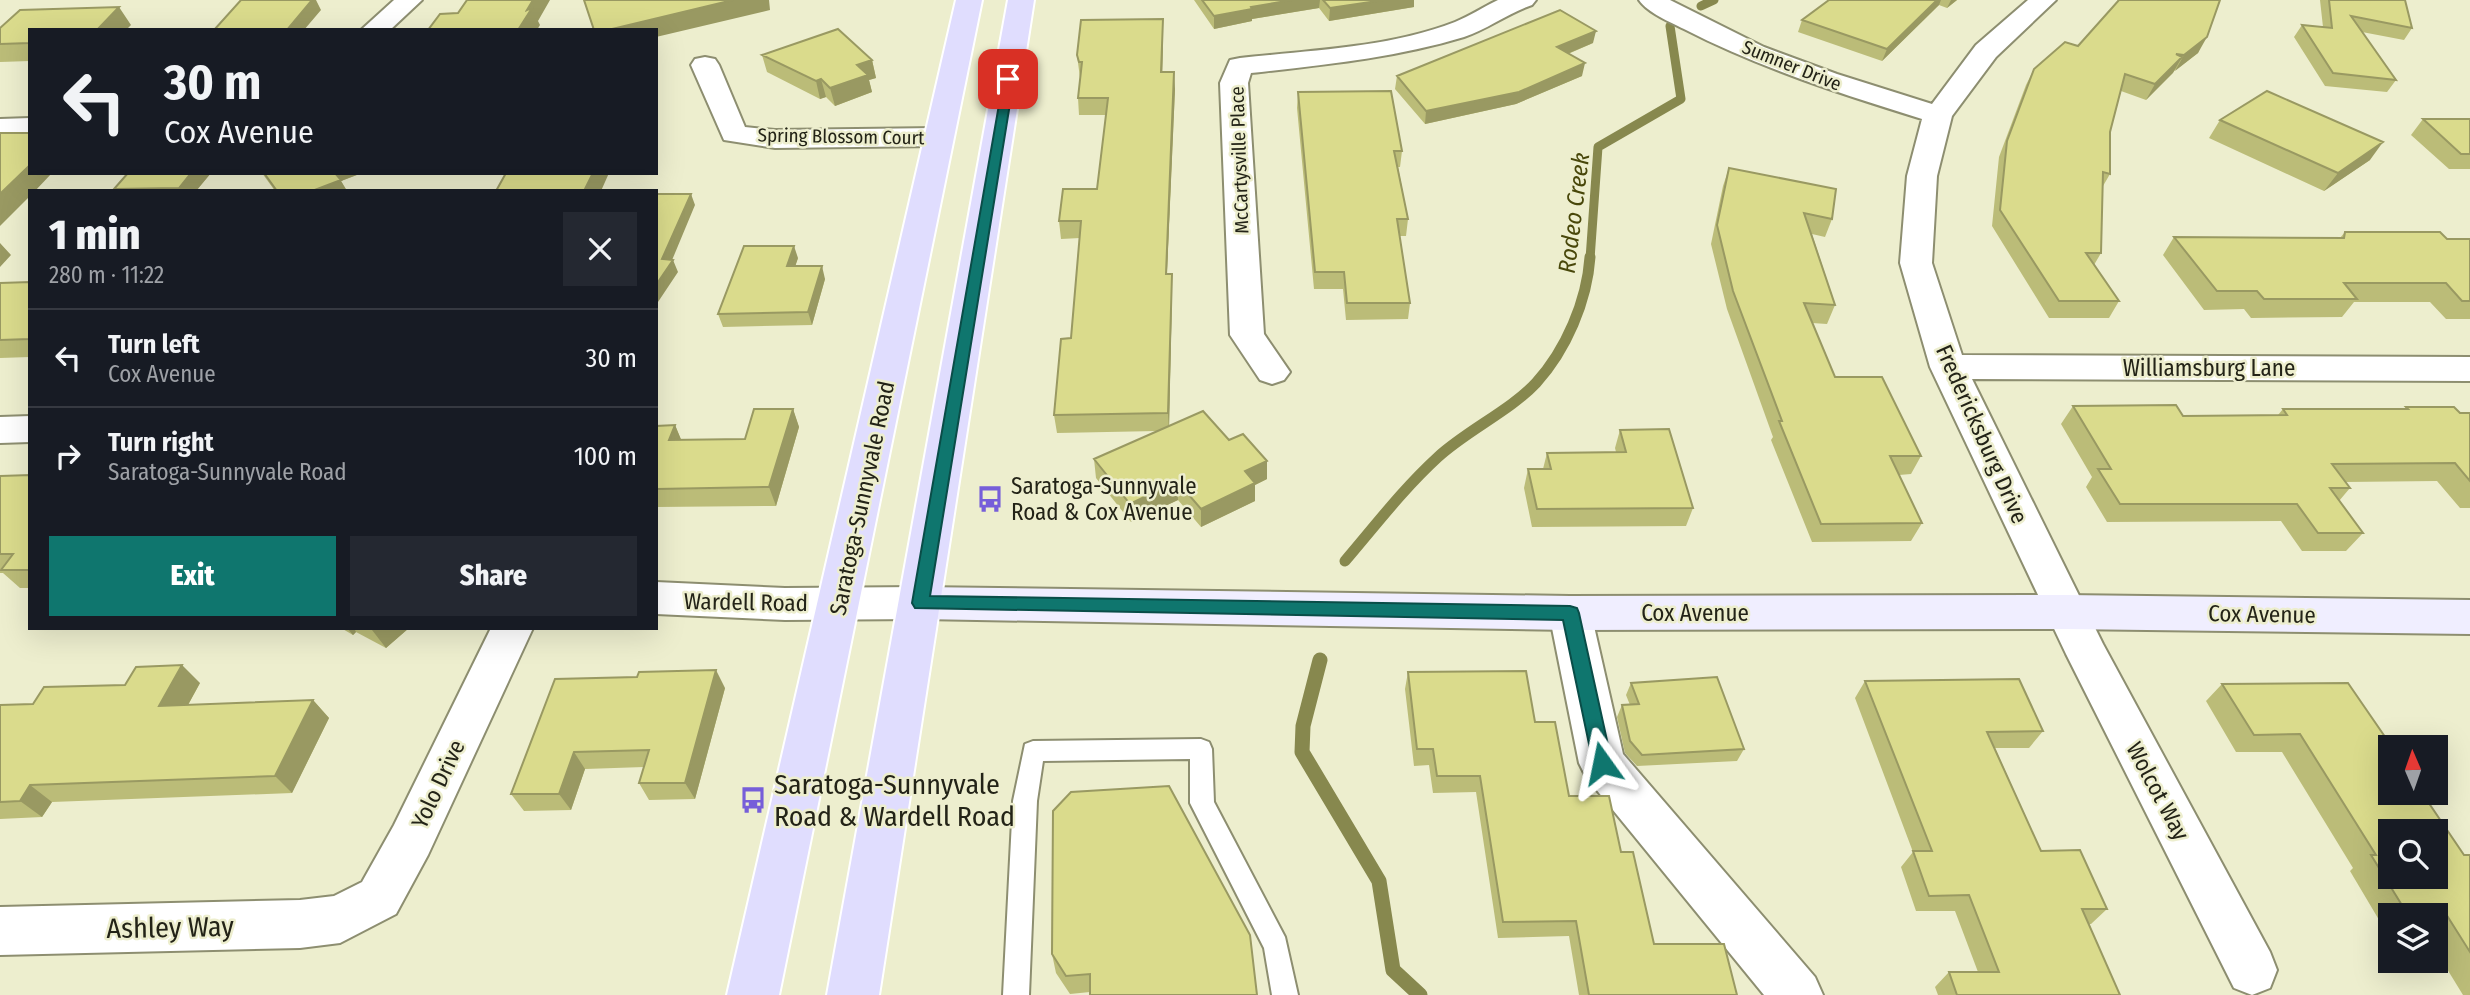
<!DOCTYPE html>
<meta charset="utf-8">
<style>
:root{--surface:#171b24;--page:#242831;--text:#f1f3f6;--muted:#9ea1a6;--line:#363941;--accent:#0f766e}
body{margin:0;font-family:"Fira Sans Condensed",sans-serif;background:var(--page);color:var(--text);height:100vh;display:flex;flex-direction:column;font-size:26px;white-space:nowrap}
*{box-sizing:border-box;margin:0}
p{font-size:23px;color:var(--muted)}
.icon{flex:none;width:38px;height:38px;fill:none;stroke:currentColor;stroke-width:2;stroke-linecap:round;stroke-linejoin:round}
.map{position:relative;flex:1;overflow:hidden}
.sheet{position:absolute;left:28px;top:189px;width:630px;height:441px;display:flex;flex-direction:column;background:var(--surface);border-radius:0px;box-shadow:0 7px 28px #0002}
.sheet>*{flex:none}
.hud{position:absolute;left:28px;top:28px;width:630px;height:147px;border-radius:0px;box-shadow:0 7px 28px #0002;background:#171b24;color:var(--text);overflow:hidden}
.needle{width:46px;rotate:358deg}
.fabs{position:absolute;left:2378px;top:735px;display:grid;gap:14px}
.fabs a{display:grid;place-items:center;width:70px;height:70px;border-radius:0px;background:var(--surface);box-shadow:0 7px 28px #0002;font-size:35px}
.pin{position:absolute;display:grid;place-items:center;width:60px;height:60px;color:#fff;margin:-30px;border-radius:14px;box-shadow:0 4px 10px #0006}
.me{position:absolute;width:77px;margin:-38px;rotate:348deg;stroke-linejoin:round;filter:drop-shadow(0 0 5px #0008)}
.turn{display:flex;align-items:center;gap:24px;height:147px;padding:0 21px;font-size:32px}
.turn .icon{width:91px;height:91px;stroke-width:2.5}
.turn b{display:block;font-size:49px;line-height:60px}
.round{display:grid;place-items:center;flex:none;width:74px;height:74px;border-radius:0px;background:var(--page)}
.headline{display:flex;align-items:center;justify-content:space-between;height:119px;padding:0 21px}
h1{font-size:42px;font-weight:800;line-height:52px}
.primary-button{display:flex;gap:14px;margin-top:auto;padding:14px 21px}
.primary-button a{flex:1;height:80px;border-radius:0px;background:var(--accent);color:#fff;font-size:28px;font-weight:800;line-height:80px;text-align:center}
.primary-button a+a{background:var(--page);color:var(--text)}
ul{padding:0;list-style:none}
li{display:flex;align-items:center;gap:21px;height:98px;padding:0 21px;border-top:2px solid var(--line)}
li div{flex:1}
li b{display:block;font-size:26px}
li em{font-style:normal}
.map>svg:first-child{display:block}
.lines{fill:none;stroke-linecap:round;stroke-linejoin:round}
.stream-far2{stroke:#87884e;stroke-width:9}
.stream-far1{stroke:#87884e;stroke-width:11}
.stream{stroke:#87884e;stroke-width:15}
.service-casing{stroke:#8d8e70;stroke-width:4}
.minor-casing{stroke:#8d8e70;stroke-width:4}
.secondary-casing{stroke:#8d8e70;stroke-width:4}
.primary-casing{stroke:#fff;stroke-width:4}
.service{fill:#fff;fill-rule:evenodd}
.minor{fill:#fff;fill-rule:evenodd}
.secondary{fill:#f0eeff;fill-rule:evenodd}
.primary{fill:#e0ddfe;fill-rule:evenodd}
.wall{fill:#bbbc78}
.shaded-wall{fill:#999962}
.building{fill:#dadb8c;stroke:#999962;stroke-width:2;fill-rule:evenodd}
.route{fill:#0f766e;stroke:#0a4d48;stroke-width:2}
.labels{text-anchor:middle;stroke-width:5;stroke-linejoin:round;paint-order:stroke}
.far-street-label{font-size:19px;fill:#232317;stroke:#edeece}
.street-label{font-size:23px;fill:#232317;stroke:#edeece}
.poi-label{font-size:23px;fill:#232317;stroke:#edeece;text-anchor:start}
.water-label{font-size:24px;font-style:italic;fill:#48470a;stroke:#edeece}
.near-poi-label{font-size:28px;fill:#232317;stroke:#edeece;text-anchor:start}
.near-street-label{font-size:28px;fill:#232317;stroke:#edeece}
</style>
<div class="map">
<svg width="2470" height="995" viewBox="0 0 2470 995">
<rect width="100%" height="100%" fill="#edeece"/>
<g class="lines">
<path class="stream-far2" d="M1701 6 1714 0
M1590 259 1598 147 1681 99 1670 26"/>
<path class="stream-far1" d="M1345 561C1375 526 1403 489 1438 457 1466 431 1511 410 1536 383 1566 350 1587 301 1590 257"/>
<path class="stream" d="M1320 660 1303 726 1302 752 1379 881 1393 970 1420 995"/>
<defs>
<path id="service" d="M1201 739 1209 742 1212 749 1214 802 1285 937 1298 995H1272L1264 948 1190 803V759L1043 761 1037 801 1029 995H1003L1013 801 1025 744 1033 741Z"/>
<path id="minor" d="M394 0H422L390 30H361Z
M1498 0H1536L1532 5C1508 13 1488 29 1464 37 1395 58 1323 65 1251 73L1248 83 1264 334 1290 372 1284 380 1272 384 1260 380 1230 335 1220 83 1230 60 1240 58C1310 50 1388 48 1455 22 1470 16 1483 7 1498 0Z
M1639 0H1670L1764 47 1837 74 1932 104 1976 45 2028 0H2056L1996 57 1952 116 1937 176 1932 263 1962 355 2470 357V381L1972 379 2103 644 2270 952 2277 970 2270 988 2252 995 2234 988 2066 654 1930 367 1900 263 1907 176 1922 119C1841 94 1760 68 1684 29 1670 22 1648 13 1639 0Z
M705 57 715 59 719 65 745 127 775 130 938 128 948 131 953 137 948 143 938 146 775 148 724 140 691 65 695 59Z
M30 118V136L0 137V119Z
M30 416V442L0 443V417Z
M656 582 785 588 921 587 936 591 942 603 936 615 921 619 785 620 656 614Z
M1570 596 1585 601 1591 613 1623 754 1815 977 1823 995H1764L1586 777 1579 763 1549 613 1555 601Z
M491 628H533L428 855 396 914 340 943 300 948 0 955V907L300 900 334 896 362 882 394 825Z"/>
<path id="secondary" d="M921 587 1570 596 2066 595 2470 600V634L2066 629 1570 630 921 619 906 615 900 603 906 591Z"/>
<path id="primary" d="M956 0H982L779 995H727Z
M1008 0H1034L879 995H827Z"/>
</defs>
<use href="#service" class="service-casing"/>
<use href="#minor" class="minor-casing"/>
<use href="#secondary" class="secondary-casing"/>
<use href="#primary" class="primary-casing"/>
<use href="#service" class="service"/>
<use href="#minor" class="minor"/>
<use href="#secondary" class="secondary"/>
<use href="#primary" class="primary"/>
</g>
<path class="wall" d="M1194 0H1414V7L1329 21 1319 8 1252 19V21L1214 29Z
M1829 0H1957L1947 8 1939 5 1882 61 1798 32 1802 20Z
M2118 0H2220L2198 53 2174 71 2146 100 2121 91 2110 132V174L2103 186 2101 253 2094 265 2119 301 2109 318H2049L1992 226 1999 157 2026 85 2034 69 2078 46 2116 4Z
M2320 0H2405L2412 28 2404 40 2362 32 2396 80 2387 92 2325 86 2294 37 2302 25 2323 27Z
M131 25 30 30V61L0 62V28Z
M1163 36 1162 72 1175 89 1167 274H1172V292L1169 426 1229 440 1267 461V479L1255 485V501L1201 527 1178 500 1131 522 1096 478 1094 459 1157 431 1057 433 1054 415 1071 338 1080 238 1061 239 1059 221 1097 189 1106 115H1079L1078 98 1080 78 1077 55Z
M1593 43 1568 54 1582 76 1516 104 1425 124 1395 89 1397 76Z
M762 55 872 60 876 78 869 80 872 92 835 106 826 97 820 99 767 72Z
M1298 92 1402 151 1400 167H1398L1408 219 1406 236H1399L1410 303 1408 319 1346 320 1343 289H1314L1297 108Z
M2423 119H2470V169H2449L2411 135Z
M2220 120 2370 160 2324 191 2209 138Z
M1729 168 1832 219 1825 237 1812 234 1835 305 1827 324 1812 323 1835 377 1921 456 1911 474 1899 475 1922 523 1911 541 1812 542 1771 440 1773 437 1727 309 1711 244 1723 186Z
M128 173H211L196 191H116L114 189Z
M262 173H362L341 181 347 191H275Z
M2345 232 2447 239H2470V319H2446L2430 302H2354L2342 317 2251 318 2244 309 2204 310 2163 255 2174 237 2340 238Z
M798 258 795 266 825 279 812 325 723 327 718 314Z
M30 282V357L0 358V283Z
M2073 406 2183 416 2278 415 2283 409H2404L2406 407 2460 413H2470V508H2460L2437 481 2345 482 2350 488 2339 501 2363 533 2346 551H2302L2281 521 2107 522 2086 487 2092 477 2061 424Z
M793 409 799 427 776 506 656 507V426L675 425 681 440 745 439Z
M1620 430 1693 508 1686 526 1532 527 1524 488 1528 469H1543L1547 453 1616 452 1615 448Z
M30 475V588H20L3 573H0V476Z
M341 628H409L386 648 356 632 353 635Z
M1408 672 1535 722 1569 796 1621 852 1654 944 1737 995H1579L1569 936 1498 938 1476 792 1433 793 1429 765 1414 766 1405 689Z
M555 679 725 688 695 799 649 800 639 783 644 767 585 769 571 810 524 811 511 794Z
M1865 681 2043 731 2029 748H1995L2041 851 2107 909 2091 924H2089L2120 995H1938L1935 987 1949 972H1978L1955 911H1916L1901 867 1913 852 1855 698Z
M200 683 188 705 313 700 329 718 292 793 52 802 42 817 0 819V705L33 704Z
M1631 683 1744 749 1737 761 1637 766 1625 753 1617 717 1622 705H1630L1626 695Z
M2348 683 2464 855H2470V995H2463L2436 951V915H2390V930H2385L2350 871 2353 868 2282 752H2236L2206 701 2222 684Z
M1052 954 1257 995 1090 992 1070 994 1056 973Z"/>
<path class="shaded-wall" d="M312 0H316L321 10 304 30H287Z
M533 0H550L538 21 540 25 537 30H518L527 10Z
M733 0H769L770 10 656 37V30H608Z
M1292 0H1320L1319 8 1252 19V21L1214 29V16L1251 7Z
M1384 0H1414V7L1329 21 1330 8Z
M1937 0H1941L1939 5 1882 61 1887 49Z
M1951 0H1957L1947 8Z
M119 7 131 25 126 30H97Z
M1163 19V36L1162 89 1161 72Z
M1596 31 1593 43 1555 59 1557 47Z
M2207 37 2198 53 2175 71 2184 55Z
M2182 57 2173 73 2146 100 2155 84Z
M872 60 876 78 869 80 872 92 835 106 830 88 857 65Z
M1585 63 1582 76 1516 104 1425 124 1426 111Z
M1174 72 1175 89 1166 292V274Z
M821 79 826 97 820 99 816 81Z
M2383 142 2370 160 2324 191 2338 173Z
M30 165V173H52L35 191H30V196L0 226V194Z
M191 173H211L196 191H181L179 188Z
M334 173H362L341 181 347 191H312Z
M593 173H609L601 191H584Z
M691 194 695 205 670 265 673 260 678 272 656 305V285L662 259Z
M0 243 11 255 0 267Z
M794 246 798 258 791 279 787 266Z
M822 266 825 279 812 325 808 312Z
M1172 274V292L1169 431 1168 413Z
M793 409 799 427 776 506 769 487Z
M675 425 683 444 669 440Z
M1267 461V479L1255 485V501L1201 527V509L1245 471Z
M1177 481 1178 500 1131 522 1130 504Z
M347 628H354L356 632 353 635Z
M374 628H409L386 648 372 630Z
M182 665 200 683 178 723 159 706Z
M716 670 725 688 695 799 685 783Z
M313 700 329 718 292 793 275 776Z
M574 752 585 769 571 810 559 794Z
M30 785 52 802 42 817 20 801Z"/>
<path class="building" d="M241 0H312L287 30H214Z
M467 0H533L527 10 532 8 518 30H428L440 14 458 13Z
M584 0H733L608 30H594Z
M1202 0H1292L1251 7 1252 9 1214 16Z
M1323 0H1384L1330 8Z
M1829 0H1937L1887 49 1802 20Z
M2119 0H2220L2207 37 2184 55 2176 54 2182 57 2155 84 2125 74 2110 132V174L2103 172 2101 253H2086L2119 301H2059L2000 210 2007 141 2034 69 2065 42 2078 46Z
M2329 0H2405L2412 28 2351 16 2396 80 2333 73 2302 25 2332 28Z
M119 7 97 30H30V43L0 44V28L20 10Z
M1560 10 1596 31 1557 47 1585 63 1519 92 1426 111 1397 76Z
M1163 19 1161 72H1174L1166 274H1172L1168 413 1054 415 1061 339 1071 338 1081 221H1059L1063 189H1097L1108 98H1078L1082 62H1079L1077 55 1081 20Z
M838 29 872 60 857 65 868 75 830 88 821 79 816 81 762 55Z
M1391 91 1402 151H1394L1408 219H1397L1410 303H1347L1344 272H1315L1298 92Z
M2267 91 2383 142 2338 173 2220 120Z
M2423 119H2470V154H2461Z
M0 133H30V165L0 194Z
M1729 168 1836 189 1832 219 1804 213 1835 305 1804 303 1835 377H1882L1921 456H1890L1922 523 1821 524 1779 421H1782L1733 291 1717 225Z
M128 173H191L179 188 114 189Z
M264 173H335L341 180 312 191H277Z
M506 173H593L584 191H496Z
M656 194H691L662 259 673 260 656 285Z
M2345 232H2440L2447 239H2470V301H2462L2446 283H2344L2357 299H2264L2257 291H2217L2174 237 2344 238Z
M744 246H794L787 266H822L808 312 718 314Z
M30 282V339L0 340V283Z
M2176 405 2183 416 2287 415 2283 409H2408L2406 407H2454L2460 413H2470V481L2455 463 2332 464 2350 488H2330L2363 533H2318L2297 504H2120L2098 469H2111L2073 406Z
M754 409H793L769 487 656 489V426L675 425 669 440 745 439Z
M1203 411 1229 440 1243 434 1267 461 1245 471 1255 483 1201 509 1177 481 1130 504 1094 459Z
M1669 429 1693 508 1537 509 1528 469H1551L1547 453 1626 452 1620 430Z
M30 475V570H1L13 554H0V476Z
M182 665 159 706 313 700 275 776 30 785 20 801 0 802V705L33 704 44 687 125 685 136 667Z
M716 670 685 783H639L649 750 574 752 559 794H511L555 679 637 677 639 672Z
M1526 671 1535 722H1555L1569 796H1609L1621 852H1633L1654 944H1724L1737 995H1589L1576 921 1503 922 1480 776H1437L1433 749H1417L1408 672Z
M1717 677 1744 749 1642 755 1630 741 1622 705 1639 704 1631 683Z
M2019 679 2043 731 1987 732 2041 851 2080 850 2107 909H2082L2120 995H1957L1949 972H1999L1969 895 1929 896 1913 851H1932L1865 681Z
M2348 683 2392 747H2390V793H2422L2464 855H2470V952L2446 914 2408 915 2371 855H2376L2300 734 2254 735 2222 684ZM2390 831H2436V877H2390Z
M1169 786 1250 935 1257 995H1090V974L1066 976 1052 954 1053 811 1071 792Z"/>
<path class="route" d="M1004 76 1014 79 930 596 1570 606 1577 608 1579 613 1612 763 1609 769 1602 771 1595 769 1593 763 1563 620 915 608 912 603Z"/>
<defs>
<symbol id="bus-bare" viewBox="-9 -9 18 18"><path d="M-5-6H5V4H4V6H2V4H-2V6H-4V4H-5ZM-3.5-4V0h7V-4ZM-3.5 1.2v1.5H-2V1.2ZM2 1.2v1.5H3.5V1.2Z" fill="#765ed9" stroke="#edeece" stroke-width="2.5" paint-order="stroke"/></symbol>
</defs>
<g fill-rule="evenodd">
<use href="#bus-bare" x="971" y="480" width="38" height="38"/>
<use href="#bus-bare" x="734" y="781" width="38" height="38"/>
</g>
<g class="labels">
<g class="far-street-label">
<text transform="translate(1792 65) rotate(22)" y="7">Sumner Drive</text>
<text transform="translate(841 136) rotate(1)" y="7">Spring Blossom Court</text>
<text transform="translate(1239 160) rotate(-92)" y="7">McCartysville Place</text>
</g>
<g class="street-label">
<text x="2209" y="376">Williamsburg Lane</text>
<text transform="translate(1982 434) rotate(66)" y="8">Fredericksburg Drive</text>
<text transform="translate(862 498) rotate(-78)" y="8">Saratoga-Sunnyvale Road</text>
<text transform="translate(746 602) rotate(1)" y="8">Wardell Road</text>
<text x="1695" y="621">Cox Avenue</text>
<text transform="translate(2262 614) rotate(1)" y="8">Cox Avenue</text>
<text transform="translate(438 784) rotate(-65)" y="8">Yolo Drive</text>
<text transform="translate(2158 791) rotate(62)" y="8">Wolcot Way</text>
</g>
<g class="poi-label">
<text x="1011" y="494">Saratoga-Sunnyvale<tspan x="1011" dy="26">Road &amp; Cox Avenue</tspan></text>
</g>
<g class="water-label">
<text transform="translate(1574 213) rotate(-83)" y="8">Rodeo Creek</text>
</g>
<g class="near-poi-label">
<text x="774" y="794">Saratoga-Sunnyvale<tspan x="774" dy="32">Road &amp; Wardell Road</tspan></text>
</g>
<g class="near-street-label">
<text transform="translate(170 927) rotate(-1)" y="10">Ashley Way</text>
</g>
</g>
</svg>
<div class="fabs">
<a><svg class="needle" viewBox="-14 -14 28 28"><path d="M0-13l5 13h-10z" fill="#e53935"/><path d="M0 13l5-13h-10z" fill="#9ea1a6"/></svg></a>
<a><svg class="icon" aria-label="search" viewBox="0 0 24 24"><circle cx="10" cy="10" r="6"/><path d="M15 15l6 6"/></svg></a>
<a><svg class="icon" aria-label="layers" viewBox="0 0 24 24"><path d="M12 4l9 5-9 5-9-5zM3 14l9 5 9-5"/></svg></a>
</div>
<div class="pin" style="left:1008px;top:79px;background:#d93025"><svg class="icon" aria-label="arrive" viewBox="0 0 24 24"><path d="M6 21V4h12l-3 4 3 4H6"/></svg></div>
<svg class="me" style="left:1602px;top:763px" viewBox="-20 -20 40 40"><path d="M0-17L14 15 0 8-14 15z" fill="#0f766e" stroke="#fff" stroke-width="4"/></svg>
<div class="hud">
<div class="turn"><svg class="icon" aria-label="left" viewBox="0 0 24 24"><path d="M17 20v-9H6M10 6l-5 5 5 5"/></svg><div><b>30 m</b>Cox Avenue</div></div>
</div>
<section class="sheet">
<div class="headline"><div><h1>1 min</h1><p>280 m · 11:22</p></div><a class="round"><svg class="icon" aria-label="close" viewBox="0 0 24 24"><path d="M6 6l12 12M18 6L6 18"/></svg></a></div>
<ul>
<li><svg class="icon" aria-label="left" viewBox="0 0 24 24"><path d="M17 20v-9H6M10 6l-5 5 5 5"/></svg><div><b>Turn left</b><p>Cox Avenue</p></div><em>30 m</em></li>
<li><svg class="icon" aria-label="right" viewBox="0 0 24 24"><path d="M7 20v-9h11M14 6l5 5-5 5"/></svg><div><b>Turn right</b><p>Saratoga-Sunnyvale Road</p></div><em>100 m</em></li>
</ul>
<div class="primary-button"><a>Exit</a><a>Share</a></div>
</section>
</div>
